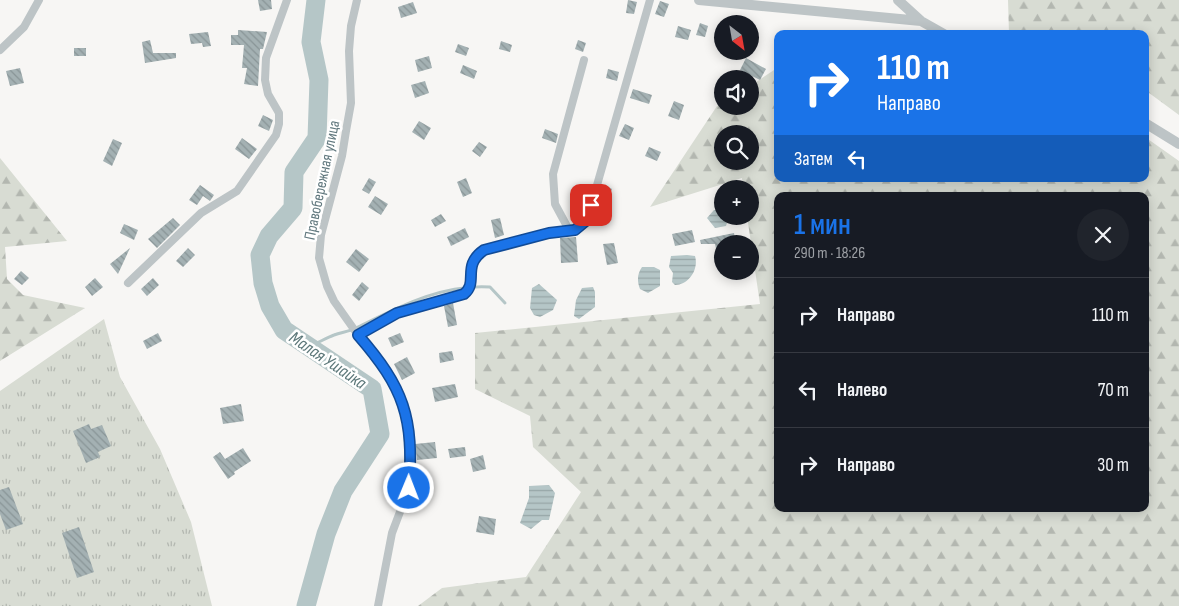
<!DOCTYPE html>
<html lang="ru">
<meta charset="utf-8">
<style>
:root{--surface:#171b24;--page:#20242c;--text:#f1f3f6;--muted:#9ea1a6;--line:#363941;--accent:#1a73e8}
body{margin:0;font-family:"Sofia Sans Condensed",sans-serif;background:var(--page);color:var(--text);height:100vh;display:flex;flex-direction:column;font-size:19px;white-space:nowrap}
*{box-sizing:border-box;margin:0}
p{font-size:16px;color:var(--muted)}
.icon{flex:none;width:28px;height:28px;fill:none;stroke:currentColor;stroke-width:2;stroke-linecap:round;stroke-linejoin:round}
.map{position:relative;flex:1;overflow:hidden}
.details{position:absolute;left:774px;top:192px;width:375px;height:320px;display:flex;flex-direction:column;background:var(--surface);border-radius:10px;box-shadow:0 2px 12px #0003}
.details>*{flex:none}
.top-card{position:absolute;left:774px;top:30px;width:375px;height:152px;border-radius:10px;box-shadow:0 2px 12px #0003;background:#1a73e8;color:#fff;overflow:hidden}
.needle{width:32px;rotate:149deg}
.tools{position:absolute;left:714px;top:15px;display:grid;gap:10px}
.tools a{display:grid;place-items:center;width:45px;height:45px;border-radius:50%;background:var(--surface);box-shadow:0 2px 12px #0003;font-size:25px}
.pin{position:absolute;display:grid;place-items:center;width:42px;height:42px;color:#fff;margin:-21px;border-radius:10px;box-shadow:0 2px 8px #0006}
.me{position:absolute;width:55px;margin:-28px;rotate:1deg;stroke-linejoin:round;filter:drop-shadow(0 0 4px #0008)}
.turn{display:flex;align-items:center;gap:18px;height:105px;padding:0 20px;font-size:22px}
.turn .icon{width:65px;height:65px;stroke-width:2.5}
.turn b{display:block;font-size:35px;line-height:42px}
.then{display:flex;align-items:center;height:48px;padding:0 20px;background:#0003;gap:10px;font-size:19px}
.round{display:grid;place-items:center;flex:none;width:52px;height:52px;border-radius:26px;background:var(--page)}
.summary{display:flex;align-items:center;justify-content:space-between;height:85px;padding:0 20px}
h1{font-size:30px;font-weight:600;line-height:38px;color:var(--accent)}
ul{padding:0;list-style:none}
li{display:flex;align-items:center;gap:15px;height:75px;padding:0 20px;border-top:1px solid var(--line)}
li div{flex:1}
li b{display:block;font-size:19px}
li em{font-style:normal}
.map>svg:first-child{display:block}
.forest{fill:url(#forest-firs);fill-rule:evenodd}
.park{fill:url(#park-tufts)}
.water{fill:url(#water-rules)}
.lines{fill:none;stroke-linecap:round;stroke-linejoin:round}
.stream{stroke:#b5c6c7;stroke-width:3}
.river{stroke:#b5c6c7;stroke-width:19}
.building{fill:url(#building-back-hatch)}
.minor{stroke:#bdc4c6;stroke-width:8}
.tertiary{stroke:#bdc4c6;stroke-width:10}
.route-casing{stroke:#114b97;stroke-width:12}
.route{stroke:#1a73e8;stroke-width:9}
.labels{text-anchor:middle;stroke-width:5;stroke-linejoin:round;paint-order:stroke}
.street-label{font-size:16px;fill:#62797f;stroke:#fff}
.water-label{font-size:18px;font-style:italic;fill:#5d787a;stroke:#fff}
</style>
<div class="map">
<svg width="1179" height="606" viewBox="0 0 1179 606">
<defs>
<pattern id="forest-firs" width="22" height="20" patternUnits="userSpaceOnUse" patternTransform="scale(1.25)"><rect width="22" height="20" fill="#d8dcd3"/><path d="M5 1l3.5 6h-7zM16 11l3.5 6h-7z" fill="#b3b7b0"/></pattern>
<pattern id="park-tufts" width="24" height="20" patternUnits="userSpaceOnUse" patternTransform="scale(1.25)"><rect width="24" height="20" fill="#d8dcd3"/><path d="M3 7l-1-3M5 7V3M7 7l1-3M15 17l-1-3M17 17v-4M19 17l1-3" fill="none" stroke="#b3b7b0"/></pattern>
<pattern id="water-rules" width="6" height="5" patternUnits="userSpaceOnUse" patternTransform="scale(1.25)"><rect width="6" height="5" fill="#b5c6c7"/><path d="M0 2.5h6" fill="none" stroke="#97a6a7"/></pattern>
<pattern id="building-back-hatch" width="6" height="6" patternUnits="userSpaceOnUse" patternTransform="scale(1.25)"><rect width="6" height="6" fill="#a4b1b3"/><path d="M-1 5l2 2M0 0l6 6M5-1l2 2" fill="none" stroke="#899597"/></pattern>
</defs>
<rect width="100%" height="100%" fill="#f7f6f4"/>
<path class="forest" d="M1008 0H1179V115L1145 90V34H1009Z
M777 68 778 179H1145V137L1179 161V606H418L442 588 526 577 581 492 533 447 530 416 475 389V333L760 304 747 216H750V189H743L742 178 650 207 717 106 722 103V106H750V86ZM722 134H750V161H722ZM778 196H1145V509H778Z
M0 158 67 241 5 247 7 279 23 295 85 308 0 361Z"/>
<path class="park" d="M104 319 120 377 160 449 191 522 212 606H0V391Z"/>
<path class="water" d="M714 210H720L727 223 726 226 715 228 707 218Z
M687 255 695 256C699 269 689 285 675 285L672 282 673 273 669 267 671 256Z
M642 267H654L660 270V286L648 293 640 289C637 281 637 274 642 267Z
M539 284 557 300 553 310 540 317 534 315 530 308 532 288Z
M593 287 595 292V307L579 319 574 316 576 300 582 288Z
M549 485 555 493 549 520H542L531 529 520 523 529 498V486Z"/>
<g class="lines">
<path class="stream" d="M310 346C318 343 326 338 334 335 341 332 349 332 356 328 399 307 441 284 490 287L505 303"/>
<path class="river" d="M306 606 326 534 343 491 380 434 372 389 284 330 270 306 263 283 260 255 269 236 293 208 294 172 317 138 319 80 311 42 316 0"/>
</g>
<path class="building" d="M258 0H271L272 9 260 11Z
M628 0 637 2 634 14 626 13Z
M660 1 669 4 664 17 655 14Z
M413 2 417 13 401 18 398 7Z
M700 23 708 26 705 37 696 35Z
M678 26 691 30 688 40 675 37Z
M238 30 267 32 263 49H260L258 86 244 84 247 68H242L244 45H231V35H238Z
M208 32 211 46 203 47 202 43 191 44 189 34Z
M150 40 153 53H176V58L145 63 142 42Z
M578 40 586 43 583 52 575 49Z
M501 41 512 45 510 52 499 49Z
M458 44 469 48 466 56 455 52Z
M74 48H86V56H74Z
M429 56 432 68 418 72 415 60Z
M746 58 766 69 760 80 740 70Z
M463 65 477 71 474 79 460 73Z
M20 68 24 83 10 86 6 71Z
M608 69 619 72 617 81 606 78Z
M425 81 429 93 415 98 411 85Z
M633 89 652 95 649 104 630 98Z
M674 101 684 105 679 120 668 116Z
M263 115 273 120 269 131 258 126Z
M419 121 431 128 424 140 412 132Z
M625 124 634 128 629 140 619 136Z
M545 129 558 134 556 143 542 138Z
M242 138 257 149 249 159 235 149Z
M113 139 122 143 112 166 103 161Z
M479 142 487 147 480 157 472 151Z
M649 147 661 152 657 161 645 156Z
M369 178 376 182 369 194 362 190Z
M466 178 472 193 463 197 457 182Z
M200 185 214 195 210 201 203 196 197 205 189 200Z
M604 185 612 189 608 197 600 194Z
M375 196 388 204 381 215 368 207Z
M441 214 446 221 435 227 431 220Z
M173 218 180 225 157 248 148 239Z
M500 218 504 235 495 238 491 220Z
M124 224 138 230 134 240 120 233Z
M465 228 469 237 451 246 447 237Z
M692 230 695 242 675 246 672 234Z
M734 233 736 244H722V262H719L715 244H701L700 240Z
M576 237 578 262 561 263 560 238Z
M614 243 618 263 607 265 603 244Z
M130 248 118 274 110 264Z
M188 248 195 255 183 267 176 261Z
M356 249 369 259 359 272 346 262Z
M21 271 29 278 22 285 14 279Z
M95 278 103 287 92 296 85 287Z
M153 278 159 285 147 296 141 289Z
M362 282 369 288 359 301 352 295Z
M453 303 457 325 448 327 444 306Z
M158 333 162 341 147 349 143 341Z
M400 333 404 342 392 347 388 338Z
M452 351 454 360 440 363 439 353Z
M407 357 415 373 402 380 394 364Z
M455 384 458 397 435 402 432 388Z
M241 404 244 421 223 424 220 408Z
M89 424 91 429 102 425 111 446 98 452 100 457 86 463 73 431Z
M435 442 437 458 417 460 415 444Z
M465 447 466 456 450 458 448 449Z
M243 448 251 461 234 472 235 474 228 479 213 457 220 452 225 459Z
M483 455 486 469 473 472 470 459Z
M9 487 23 524 6 530 0 514V490Z
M479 516 496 519 494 535 476 532Z
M79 527 94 572 77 578 62 533Z"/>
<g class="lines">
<path class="minor" d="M357 0 351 26 349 51 351 103 346 131 342 156 321 235 319 258 327 286 334 301 358 335 381 362 394 382 407 415 409 488 392 533 378 606
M0 50 24 27 39 0
M569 230 555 204 553 174 584 60
M128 283 201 213 237 191 276 135 279 124V113L268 94 265 80 266 58 287 0
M358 335 397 313 464 294 470 286 473 259C493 239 548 236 575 230 580 229 584 223 587 220L650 0"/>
<path class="tertiary" d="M699 0 921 21
M898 0 921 21 944 34
M1145 123 1179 144"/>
</g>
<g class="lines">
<defs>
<path id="route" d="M409 488C414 417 404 388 358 335L397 313 464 294C479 282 461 266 484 250L549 233 575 230 587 220 591 205"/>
</defs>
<use href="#route" class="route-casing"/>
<use href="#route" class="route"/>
</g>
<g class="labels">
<g class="street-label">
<text transform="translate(321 180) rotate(-78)" y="6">Правобережная улица</text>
</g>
<g class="water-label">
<text transform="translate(328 360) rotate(34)" y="6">Малая Ушайка</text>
</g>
</g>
</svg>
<div class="tools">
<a><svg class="needle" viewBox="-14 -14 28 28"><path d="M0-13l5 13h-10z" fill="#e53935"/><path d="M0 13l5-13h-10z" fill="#9ea1a6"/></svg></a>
<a><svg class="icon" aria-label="sound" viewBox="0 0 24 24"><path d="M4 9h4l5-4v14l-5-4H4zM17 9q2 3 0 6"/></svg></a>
<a><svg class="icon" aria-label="search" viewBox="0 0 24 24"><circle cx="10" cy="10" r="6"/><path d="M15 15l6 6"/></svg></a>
<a>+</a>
<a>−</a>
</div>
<div class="pin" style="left:591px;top:205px;background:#d93025"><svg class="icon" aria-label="arrive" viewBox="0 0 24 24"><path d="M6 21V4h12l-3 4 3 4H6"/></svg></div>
<svg class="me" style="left:409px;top:488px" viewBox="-20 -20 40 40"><circle r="17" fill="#1a73e8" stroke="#fff" stroke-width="3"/><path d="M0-11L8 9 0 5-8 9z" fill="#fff"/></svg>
<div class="top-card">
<div class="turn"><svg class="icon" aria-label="right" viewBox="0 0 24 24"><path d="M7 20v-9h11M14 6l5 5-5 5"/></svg><div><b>110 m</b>Направо</div></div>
<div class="then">Затем<svg class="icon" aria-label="left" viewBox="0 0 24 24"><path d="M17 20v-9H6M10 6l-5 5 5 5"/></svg></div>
</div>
<section class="details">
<div class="summary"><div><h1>1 мин</h1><p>290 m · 18:26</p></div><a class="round"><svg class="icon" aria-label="close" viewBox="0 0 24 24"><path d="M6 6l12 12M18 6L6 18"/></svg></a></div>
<ul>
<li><svg class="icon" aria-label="right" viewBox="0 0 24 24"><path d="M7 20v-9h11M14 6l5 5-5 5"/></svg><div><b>Направо</b></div><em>110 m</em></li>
<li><svg class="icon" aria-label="left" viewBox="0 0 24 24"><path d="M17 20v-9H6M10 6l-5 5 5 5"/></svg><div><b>Налево</b></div><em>70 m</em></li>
<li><svg class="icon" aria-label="right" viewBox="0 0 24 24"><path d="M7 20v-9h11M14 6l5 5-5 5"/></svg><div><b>Направо</b></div><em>30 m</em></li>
</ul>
</section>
</div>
